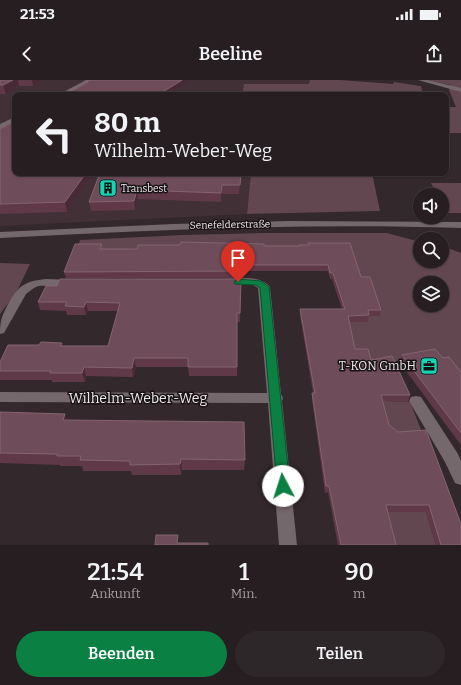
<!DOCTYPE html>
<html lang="de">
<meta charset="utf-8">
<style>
:root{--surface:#261e21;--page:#2e272a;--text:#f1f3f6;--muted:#a4a2a5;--line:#423c3f;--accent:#0b8043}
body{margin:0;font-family:Bitter,serif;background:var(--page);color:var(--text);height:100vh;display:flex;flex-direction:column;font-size:15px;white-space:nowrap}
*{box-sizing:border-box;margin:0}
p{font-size:13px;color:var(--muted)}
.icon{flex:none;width:22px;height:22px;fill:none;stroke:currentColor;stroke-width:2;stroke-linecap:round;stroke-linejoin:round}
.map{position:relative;height:465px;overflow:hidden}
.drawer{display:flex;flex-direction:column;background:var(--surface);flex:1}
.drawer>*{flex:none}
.banner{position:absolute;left:12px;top:12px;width:437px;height:84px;border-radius:8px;box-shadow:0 1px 3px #0004,0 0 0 1px var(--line);background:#261e21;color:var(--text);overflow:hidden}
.tools{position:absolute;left:413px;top:108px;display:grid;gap:8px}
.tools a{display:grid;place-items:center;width:36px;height:36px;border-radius:50%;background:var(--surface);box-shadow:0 1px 3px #0004,0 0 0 1px var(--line);font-size:20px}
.pin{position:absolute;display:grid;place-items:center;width:34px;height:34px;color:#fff;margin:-41px -17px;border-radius:50% 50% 50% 0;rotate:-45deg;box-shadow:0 0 4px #0007}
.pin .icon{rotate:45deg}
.me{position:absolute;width:44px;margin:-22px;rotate:355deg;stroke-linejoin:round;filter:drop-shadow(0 0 3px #0008)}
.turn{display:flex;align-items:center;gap:14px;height:84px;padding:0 16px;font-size:18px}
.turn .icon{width:52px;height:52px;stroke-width:2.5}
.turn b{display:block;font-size:28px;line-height:34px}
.eta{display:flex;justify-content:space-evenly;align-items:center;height:68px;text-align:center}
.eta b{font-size:24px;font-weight:600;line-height:28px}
.action{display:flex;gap:8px;margin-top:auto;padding:8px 16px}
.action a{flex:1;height:46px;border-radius:24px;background:var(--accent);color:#fff;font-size:16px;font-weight:600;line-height:46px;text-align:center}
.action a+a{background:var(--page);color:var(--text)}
.status{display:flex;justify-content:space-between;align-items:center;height:28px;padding:0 20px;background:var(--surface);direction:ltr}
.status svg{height:11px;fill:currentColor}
header{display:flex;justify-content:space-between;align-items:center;height:52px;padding:0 16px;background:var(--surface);font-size:18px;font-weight:600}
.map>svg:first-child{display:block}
.built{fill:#413036}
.green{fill:#624751;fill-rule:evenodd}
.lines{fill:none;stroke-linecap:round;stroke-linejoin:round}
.minor{fill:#75686c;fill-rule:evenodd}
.wall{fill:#603948}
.shaded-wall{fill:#472a36}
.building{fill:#6f4c5a;stroke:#836470}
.route{fill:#0b8043;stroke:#07532c}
.labels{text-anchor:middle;stroke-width:3;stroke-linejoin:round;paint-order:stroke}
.far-poi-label{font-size:10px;fill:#efe7ea;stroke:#171214;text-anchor:start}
.far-street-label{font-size:10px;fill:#efe7ea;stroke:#171214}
.poi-label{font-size:12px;fill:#efe7ea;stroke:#171214;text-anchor:end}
.near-street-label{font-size:14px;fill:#efe7ea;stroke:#171214}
</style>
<div class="status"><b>21:53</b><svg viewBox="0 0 49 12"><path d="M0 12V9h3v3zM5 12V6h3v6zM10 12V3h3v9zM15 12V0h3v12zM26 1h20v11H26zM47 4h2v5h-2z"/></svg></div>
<header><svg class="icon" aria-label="back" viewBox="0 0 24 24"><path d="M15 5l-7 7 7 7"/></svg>Beeline<svg class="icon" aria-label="share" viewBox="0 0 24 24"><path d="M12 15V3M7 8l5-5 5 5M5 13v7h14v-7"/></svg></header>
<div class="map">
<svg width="461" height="465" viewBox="0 0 461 465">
<rect width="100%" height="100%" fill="#33282c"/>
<path class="built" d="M0 0H310V4H244L242 15H15V93H251L247 134 0 146Z"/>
<path class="green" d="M310 0H340L393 4 394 2C403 3 411 5 421 6L423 15H242L244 4H309Z
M427 0H461V53H446V27H456L449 10 451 5Z
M251 93H372L380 131 247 134Z
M431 103H461V133H446L442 124V115H437Z
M270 153H387L420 162V181H442V166L461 173V303L401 280 396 281 407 313 386 321 410 322 424 357 420 412 351 276 347 242 367 236H380L334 203 352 189 181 168 77 170 80 160 183 155ZM420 203H442V225H420Z
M0 183 30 184 17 211 0 234Z
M372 432H426L436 465H392Z"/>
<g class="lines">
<path class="minor" d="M86 0H93L65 15H58Z
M418 0H428L461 8V12Z
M15 37V42L0 49V44Z
M288 141 461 142V148C307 143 154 150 0 158V152L173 144Z
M46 199 74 200 80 203C74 210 49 205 39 206 34 207 30 211 26 214L4 253 0 254C0 240 2 236 8 224 18 206 25 201 46 199Z
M224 199C238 199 260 194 270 207L281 314 283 318 282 321 297 465H279L268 323 0 322V312L267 313 258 208 253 205 220 204 218 202Z
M416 316 421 317 458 374 461 381V405L455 403 445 382 409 321 411 317Z"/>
</g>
<path class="wall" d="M0 0H43L33 6H19L6 14H0Z
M0 49 94 93 67 132 0 134Z
M100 93H241L239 114H222L221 122 138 119 135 130 91 131 89 122Z
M308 163 361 197 381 230 380 236H369L368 242H349L355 269 371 280 410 315 408 322 383 321 389 345 461 465H436L426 432H388L396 465H338L328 412 325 413 312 319 313 313 300 235V229H342L332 199H330L328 191H241V198H66L64 192 103 169H137L264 166H299V165H308Z
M241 199 240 242H237V296H189L188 287H136L133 297 86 296 85 302H52V300H0V282L39 265 62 263 63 266H108L118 231H88L86 235H67L66 231 40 230 38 222 57 206Z
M402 275 443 278 461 292V365L400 283Z
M0 332 67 340 245 380 244 390H182L181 395H132L131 391H83L82 386H60V385L0 383Z"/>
<path class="shaded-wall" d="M13 0H18L19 6 6 14 3 5Z
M32 0H43L33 6Z
M182 0H192L169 15H158Z
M86 93H94L67 132 65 122Z
M222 105V114L221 122V113Z
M137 110 138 119 135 130 134 121Z
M86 222 88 231 86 235 84 227Z
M134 278 136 287 133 297 132 288Z
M84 287 86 296 85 302 82 293Z
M65 334 68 344 63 340Z
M181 379 182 390 181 395 180 384Z"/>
<path class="building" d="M0 0H13L3 5H0Z
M90 0H182L158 15H64L88 2H86Z
M15 41V93H86L65 122 0 124V49Z
M100 93H241L240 105H222L221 113 137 110 134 121 89 122Z
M181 162 264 164V166H300L299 165H309L308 163H350L361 197H370L381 230H368L369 235 348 236 355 269H368L371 280 392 276 410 315H381L389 345 398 352 426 350 461 444V465H441L429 425H386L396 465H341L329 406H326L312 313H315L300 229H345L333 193H330L328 185H241V191L64 192 75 164H102L100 169H137L138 165H180Z
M60 199H241L240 233H237V287H188V278H134L132 288 84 287 82 293H50L51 291H0V282L8 265H39L41 262 62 263 60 266H108L120 223 86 222 84 227 65 226 67 222H38L46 206H57Z
M435 269 443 278 449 277 461 292V353L402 275Z
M0 332 65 334 63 340 244 342 245 380 181 379 180 384 130 385V381L80 380 81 376H57V374L0 373Z
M156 455H178L177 463H208V465H155Z"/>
<path class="route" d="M238 199 261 201 269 207 290 406 288 410 283 412 279 410 277 406 260 208 256 205 235 204 234 202Z"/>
<defs>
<symbol id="building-square" viewBox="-11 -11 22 22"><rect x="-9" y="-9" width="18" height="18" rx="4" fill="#13d5b4" stroke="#171214"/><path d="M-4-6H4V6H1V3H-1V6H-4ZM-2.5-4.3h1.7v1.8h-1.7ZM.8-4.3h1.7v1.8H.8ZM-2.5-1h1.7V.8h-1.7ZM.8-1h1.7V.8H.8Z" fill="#111"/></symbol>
<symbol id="office-square" viewBox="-11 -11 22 22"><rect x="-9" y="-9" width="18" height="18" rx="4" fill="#13d5b4" stroke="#171214"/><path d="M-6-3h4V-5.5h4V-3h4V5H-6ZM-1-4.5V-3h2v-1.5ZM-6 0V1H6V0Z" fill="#111"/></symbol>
</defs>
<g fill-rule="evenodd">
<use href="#building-square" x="98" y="98" width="20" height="20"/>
<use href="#office-square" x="419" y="276" width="20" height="20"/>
</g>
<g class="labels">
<g class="far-poi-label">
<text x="121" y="112">Transbest</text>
</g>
<g class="far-street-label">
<text transform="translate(230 144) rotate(-1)" y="4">Senefelderstraße</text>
</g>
<g class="poi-label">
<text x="416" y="290">T-KON GmbH</text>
</g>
<g class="near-street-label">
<text x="138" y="323">Wilhelm-Weber-Weg</text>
</g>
</g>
</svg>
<div class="tools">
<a><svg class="icon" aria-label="sound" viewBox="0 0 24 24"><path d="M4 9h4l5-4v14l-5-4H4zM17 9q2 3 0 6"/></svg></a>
<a><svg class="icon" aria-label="search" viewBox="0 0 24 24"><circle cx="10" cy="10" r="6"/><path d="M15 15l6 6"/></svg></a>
<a><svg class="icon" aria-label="layers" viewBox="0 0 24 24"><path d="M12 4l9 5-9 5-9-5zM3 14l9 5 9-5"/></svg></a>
</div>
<div class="pin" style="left:238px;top:202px;background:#d93025"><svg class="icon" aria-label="arrive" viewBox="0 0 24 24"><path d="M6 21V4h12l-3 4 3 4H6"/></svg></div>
<svg class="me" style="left:283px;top:406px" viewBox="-20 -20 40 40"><circle r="19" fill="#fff"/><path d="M0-13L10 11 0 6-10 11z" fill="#0b8043"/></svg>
<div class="banner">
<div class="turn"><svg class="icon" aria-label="left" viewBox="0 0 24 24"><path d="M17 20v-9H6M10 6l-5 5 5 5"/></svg><div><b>80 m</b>Wilhelm-Weber-Weg</div></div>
</div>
</div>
<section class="drawer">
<div class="eta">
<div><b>21:54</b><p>Ankunft</p></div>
<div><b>1</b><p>Min.</p></div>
<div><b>90</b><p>m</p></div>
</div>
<div class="action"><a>Beenden</a><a>Teilen</a></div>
</section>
